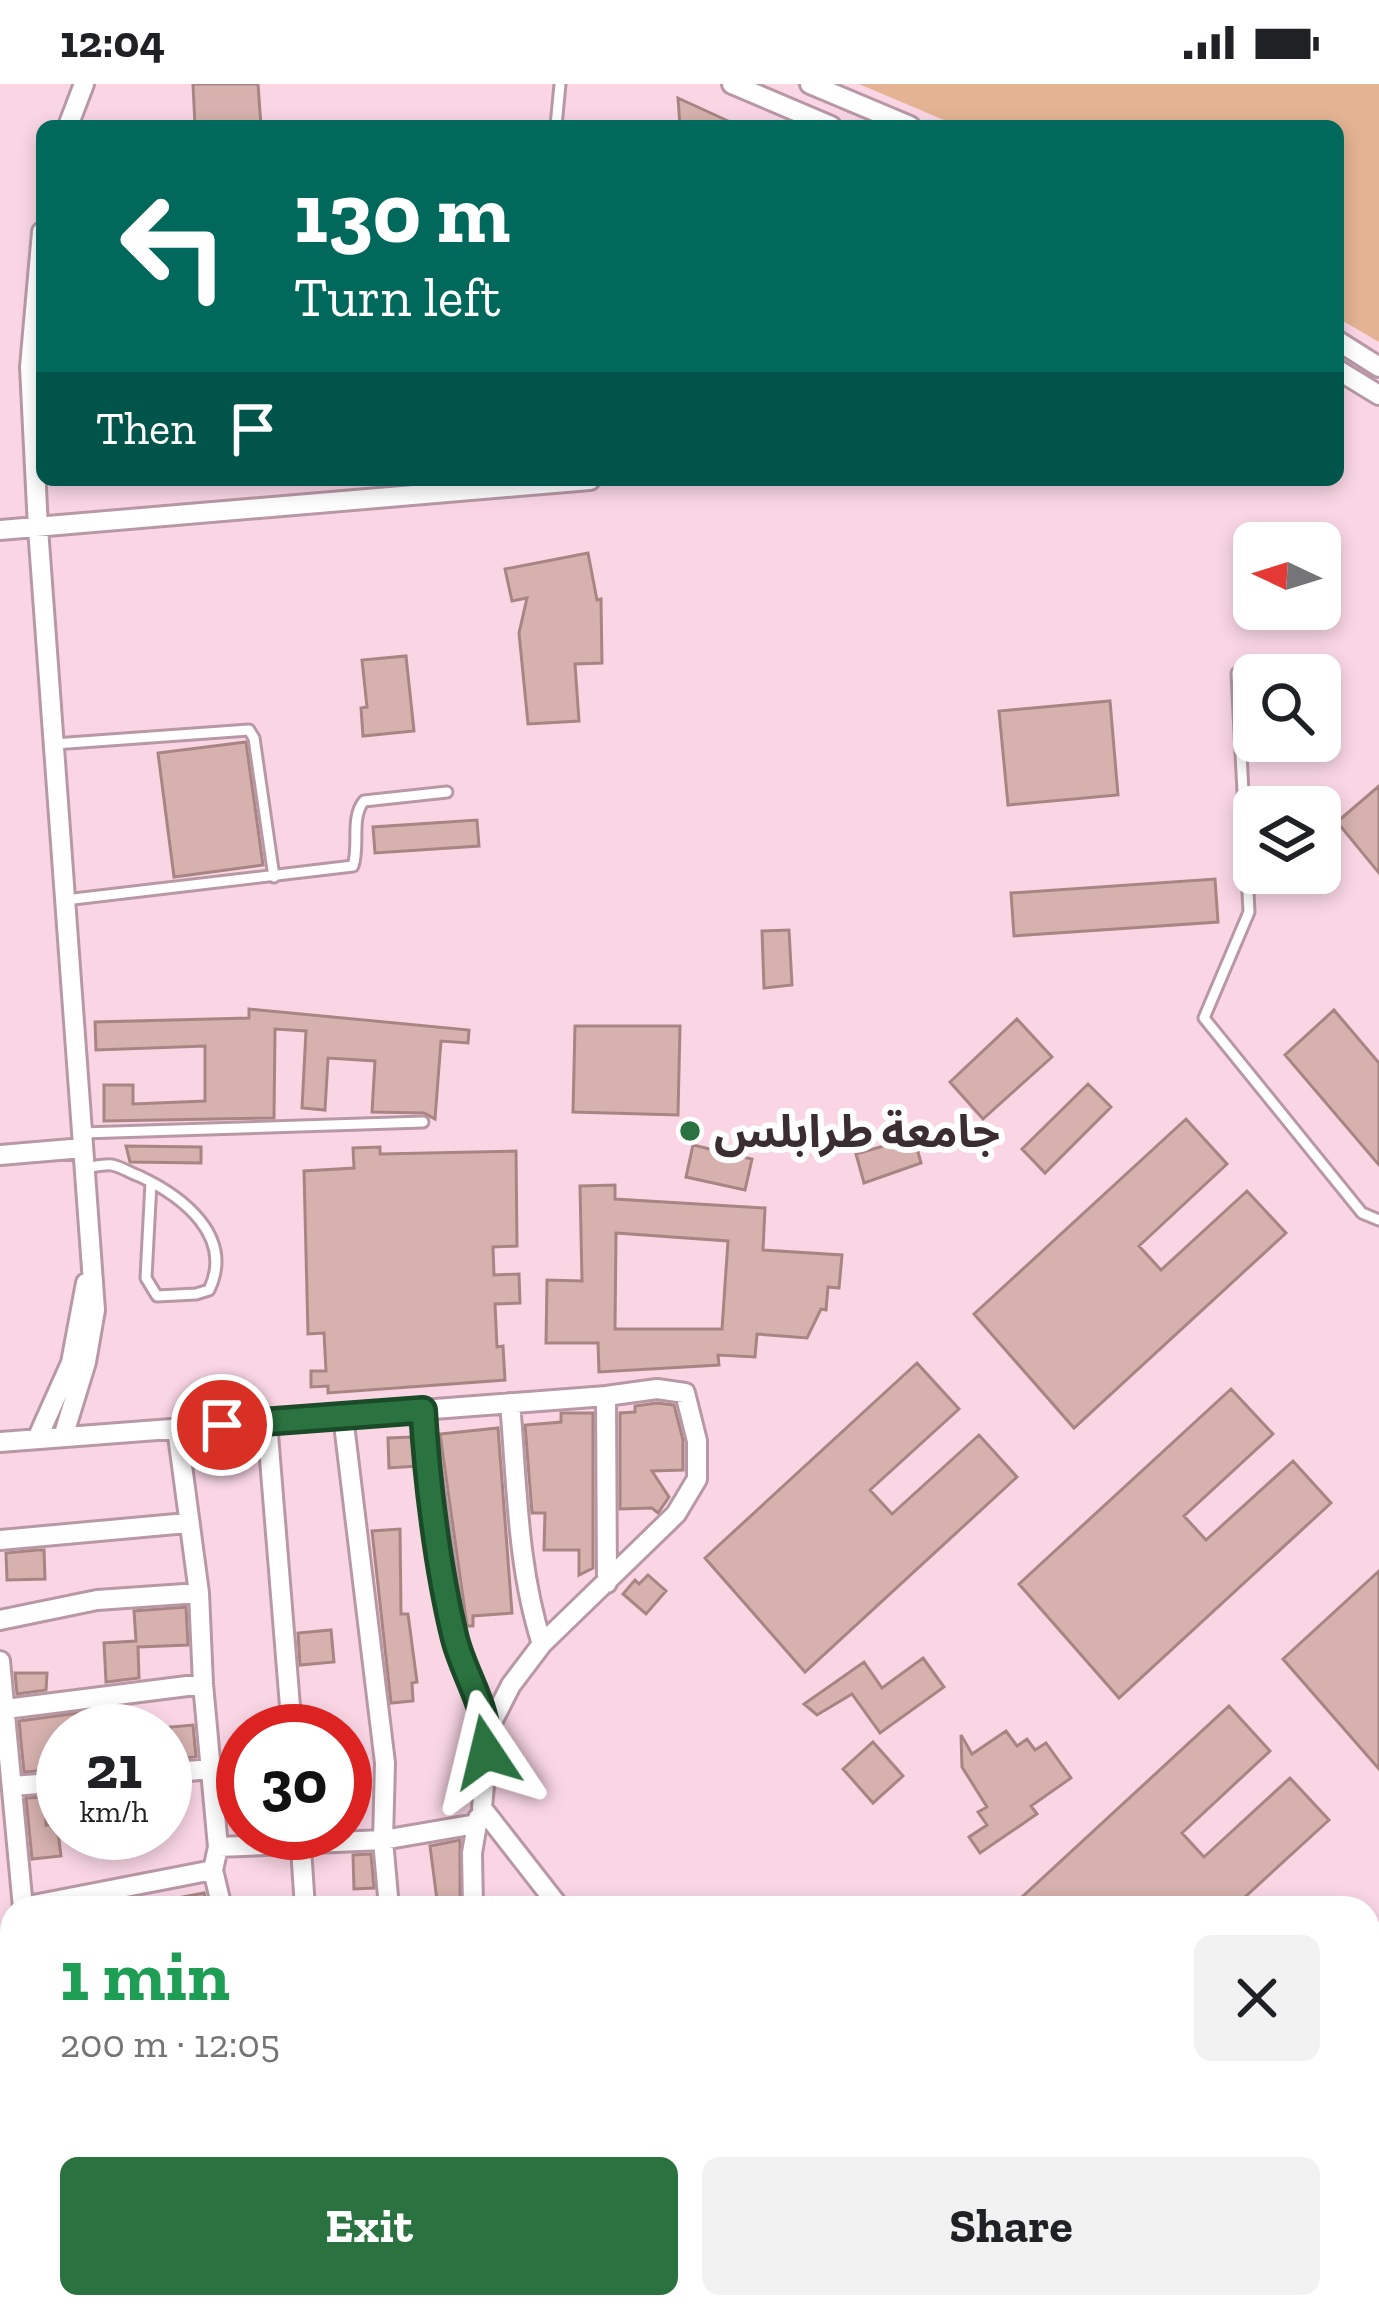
<!DOCTYPE html>
<meta charset="utf-8">
<style>
:root{--surface:#fff;--page:#f2f2f2;--text:#202124;--muted:#757577;--accent:#2a723f}
body{margin:0;font-family:"Zilla Slab","Noto Sans Arabic",serif;background:var(--page);color:var(--text);height:100vh;display:flex;flex-direction:column;font-size:45px;white-space:nowrap}
*{box-sizing:border-box;margin:0}
p{font-size:39px;color:var(--muted)}
.icon{flex:none;width:66px;height:66px;fill:none;stroke:currentColor;stroke-width:2;stroke-linecap:round;stroke-linejoin:round}
.map{position:relative;flex:1;overflow:hidden}
.side{position:absolute;left:0px;top:1812px;width:1380px;height:423px;display:flex;flex-direction:column;background:var(--surface);border-radius:36px 36px 0 0;box-shadow:0 6px 18px #0003}
.side>*{flex:none}
.guide{position:absolute;left:36px;top:36px;width:1308px;height:366px;border-radius:18px;box-shadow:0 6px 18px #0003;background:#00695c;color:#fff;overflow:hidden}
.needle{width:78px;rotate:274deg}
.buttons{position:absolute;left:1233px;top:438px;display:grid;gap:24px}
.buttons a{display:grid;place-items:center;width:108px;height:108px;border-radius:18px;background:var(--surface);box-shadow:0 6px 18px #0003;font-size:60px}
.speed{position:absolute;left:36px;top:1620px;display:flex;gap:24px;font-size:60px;font-weight:700;text-align:center}
.speed>*{display:grid;place-content:center;width:156px;height:156px;border-radius:50%;background:var(--surface);box-shadow:0 6px 18px #0003;line-height:1}
.speed small{font-size:30px;font-weight:400}
.speed .limit{border:18px solid #d22;background:#fff;color:#111}
.pin{position:absolute;display:grid;place-items:center;width:102px;height:102px;color:#fff;margin:-51px;border:6px solid #fff;border-radius:50%;box-shadow:0 3px 12px #0007}
.me{position:absolute;width:132px;margin:-66px;rotate:350deg;stroke-linejoin:round;filter:drop-shadow(0 0 9px #0008)}
.turn{display:flex;align-items:center;gap:42px;height:252px;padding:0 60px;font-size:54px}
.turn .icon{width:156px;height:156px;stroke-width:2.5}
.turn b{display:block;font-size:84px;line-height:102px}
.then{display:flex;align-items:center;height:114px;padding:0 60px;background:#0003;gap:24px;font-size:45px}
.round{display:grid;place-items:center;flex:none;width:126px;height:126px;border-radius:18px;background:var(--page)}
.summary{display:flex;align-items:center;justify-content:space-between;height:204px;padding:0 60px}
h1{font-size:72px;font-weight:700;line-height:90px;color:#1e9e55}
.primary-button{display:flex;gap:24px;margin-top:auto;padding:24px 60px}
.primary-button a{flex:1;height:138px;border-radius:18px;background:var(--accent);color:#fff;font-size:48px;font-weight:700;line-height:138px;text-align:center}
.primary-button a+a{background:var(--page);color:var(--text)}
.status{display:flex;justify-content:space-between;align-items:center;height:84px;padding:0 60px;background:var(--surface);direction:ltr}
.status svg{height:33px;fill:currentColor}
.map>svg:first-child{display:block}
.green{fill:#e3b393}
.building{fill:#d6b1ae;stroke:#a88583;stroke-width:3;fill-rule:evenodd}
.lines{fill:none;stroke-linecap:round;stroke-linejoin:round}
.lane-casing{stroke:#b998a6;stroke-width:15}
.street-casing{stroke:#b998a6;stroke-width:24}
.primary-casing{stroke:#b998a6;stroke-width:36}
.lane{stroke:#fff;stroke-width:9}
.street{stroke:#fff;stroke-width:18}
.primary{stroke:#fff;stroke-width:30}
.route-casing{stroke:#1b4a29;stroke-width:30}
.route{stroke:#2a723f;stroke-width:21}
.poi-dot{fill:#2a723f;stroke:#fff;stroke-width:4.5}
.labels{text-anchor:middle;stroke-width:12;stroke-linejoin:round;paint-order:stroke}
.poi-label{font-size:45px;font-weight:bold;fill:#3b2e33;stroke:#fff;text-anchor:start}
</style>
<div class="status"><b>12:04</b><svg viewBox="0 0 49 12"><path d="M0 12V9h3v3zM5 12V6h3v6zM10 12V3h3v9zM15 12V0h3v12zM26 1h20v11H26zM47 4h2v5h-2z"/></svg></div>
<div class="map">
<svg width="1379" height="2234" viewBox="0 0 1379 2234">
<rect width="100%" height="100%" fill="#fad6e5"/>
<path class="green" d="M859 0H1379V258L1338 234V42H958Z"/>
<path class="building" d="M193 0H258L261 42H195Z
M678 14 739 42H680Z
M588 469 597 516 601 515 602 579 575 580 579 637 528 640 519 549 527 514 512 517 505 485Z
M406 572 414 647 363 652 361 624 367 623 362 576Z
M1110 617 1118 711 1008 721 999 627Z
M246 658 263 781 174 793 158 669Z
M1379 702V789L1337 738Z
M477 736 479 762 375 769 373 743Z
M1215 795 1218 838 1014 852 1011 809Z
M789 846 792 901 764 904 762 847Z
M249 925 469 946 468 959 441 957 435 1035 424 1029 372 1028 375 977 328 974 325 1026 302 1024 306 947 275 945 274 1034 104 1037V1001H133V1020L205 1017V962L96 966 95 938 249 934Z
M1334 926 1379 979V1081L1285 971Z
M1017 935 1052 973 983 1035 950 998Z
M575 942H680L678 1031 573 1028Z
M1088 1000 1111 1023 1045 1089 1022 1065Z
M1186 1035 1227 1080 1139 1162 1161 1186 1247 1107 1286 1149 1074 1344 974 1230Z
M914 1053 921 1079 864 1099 856 1070Z
M693 1061 752 1075 745 1106 686 1093Z
M126 1062 201 1063V1079L130 1078Z
M380 1063V1070L516 1067 517 1162 493 1163 494 1191 519 1190 520 1219 495 1220 497 1263 503 1262 505 1296 328 1309V1302L311 1303V1287H326L324 1249 308 1250 304 1087 354 1084 353 1064Z
M615 1101V1115L765 1124 763 1166 842 1171 839 1204 828 1203 826 1226 821 1225 807 1254 757 1250 755 1273 718 1271 719 1281 599 1288 598 1259H546L547 1196 582 1197 580 1102ZM616 1149 728 1157 722 1245H615Z
M917 1279 959 1325 870 1406 892 1430 979 1351 1017 1393 805 1588 705 1474Z
M1231 1305 1273 1350 1184 1432 1206 1456 1293 1377 1331 1419 1119 1614 1019 1500Z
M657 1319 674 1321 683 1356V1386L652 1387 669 1413 658 1429 652 1424 620 1425V1329L635 1328V1322Z
M561 1329H593V1484L579 1491V1466H544L545 1429H532L525 1341 561 1338Z
M498 1344 512 1529 473 1532V1542H467L440 1350Z
M413 1353 417 1382 389 1384 388 1354Z
M400 1445 401 1530H408L417 1598 412 1599 413 1617 391 1619 372 1447Z
M37 1466H44L45 1495 7 1496 6 1469Z
M1379 1487V1685L1283 1575Z
M648 1491 666 1507 646 1530 623 1510 635 1496 639 1500Z
M186 1523 188 1561 138 1563 139 1594 106 1598 104 1559 136 1557 134 1527Z
M331 1546 334 1578 300 1581 298 1549Z
M923 1574 944 1603 880 1649 852 1610 817 1631 804 1620 864 1578 882 1604Z
M15 1589H47L46 1606 17 1610Z
M1229 1622 1270 1667 1182 1749 1204 1773 1290 1694 1329 1736 1233 1824H1010Z
M78 1629 79 1647H63V1685L24 1688 19 1637Z
M193 1641 196 1673 173 1675 170 1643Z
M1006 1647 1017 1662 1027 1655 1035 1666 1046 1659 1071 1694 1031 1722 1037 1730 980 1769 969 1753 987 1741 978 1728 987 1723 962 1683 961 1651 972 1670Z
M873 1658 903 1692 873 1719 843 1685Z
M45 1713 46 1741 57 1740 61 1772 32 1775 26 1714Z
M90 1749H115L116 1769 92 1771Z
M460 1756V1824H438L430 1762Z
M371 1770 374 1804 354 1805 353 1771Z
M204 1809 208 1824H163L162 1817Z"/>
<g class="lines">
<defs>
<path id="lane" d="M556 42 560 0
M1237 589 1249 828 1204 934 1362 1129 1379 1136
M54 660 249 646 254 654 274 793
M65 816 353 782C360 761 350 734 364 717L447 708
M82 1049 423 1038
M84 1084C93 1083 104 1080 112 1081 122 1083 130 1089 139 1092 182 1112 235 1152 209 1206L196 1210 157 1212 146 1194 151 1098"/>
<path id="street" d="M732 0 831 42
M810 0 910 42
M68 42 84 0
M42 148 30 283 38 444 95 1226 86 1278 63 1353
M1338 257 1379 283
M1338 286 1379 311
M0 446 590 396
M0 1071 83 1064
M606 1312 607 1499
M510 1319C517 1399 517 1483 542 1560
M423 1326 456 1558 489 1644
M343 1332 385 1679 383 1756 389 1824
M267 1338 292 1647
M177 1344 199 1509 203 1600 218 1763 213 1786 222 1824
M37 1355 71 1279 86 1199
M0 1358 606 1312 657 1305 685 1309 697 1357V1395L676 1430 542 1560 511 1601 489 1644 482 1724 560 1824
M0 1456 187 1439
M0 1536 97 1516 199 1509
M0 1577 23 1824
M6 1625 203 1600
M165 1689 211 1685
M13 1702 63 1698
M300 1749 305 1824
M218 1763 383 1756 476 1740
M23 1823 213 1786
M473 1824 472 1769 478 1734
M0 1898 12 1897
M0 1990 12 1989
M0 2089 12 2088
M27 2223 29 2234
M159 2223 160 2234
M592 2223 594 2234
M737 2223 738 2234
M853 2223 854 2234
M1167 2223 1169 2234"/>
<path id="primary" d="M1368 1931 1379 1921
M0 2179 12 2178"/>
</defs>
<use href="#lane" class="lane-casing"/>
<use href="#street" class="street-casing"/>
<use href="#primary" class="primary-casing"/>
<use href="#lane" class="lane"/>
<use href="#street" class="street"/>
<use href="#primary" class="primary"/>
</g>
<g class="lines">
<defs>
<path id="route" d="M222 1341 423 1326C427 1396 438 1486 455 1555 465 1594 491 1627 486 1668"/>
</defs>
<use href="#route" class="route-casing"/>
<use href="#route" class="route"/>
</g>
<circle class="poi-dot" cx="690" cy="1047" r="12"/>
<g class="labels">
<g class="poi-label">
<text x="714" y="1063">جامعة طرابلس</text>
</g>
</g>
</svg>
<div class="buttons">
<a><svg class="needle" viewBox="-14 -14 28 28"><path d="M0-13l5 13h-10z" fill="#e53935"/><path d="M0 13l5-13h-10z" fill="#757577"/></svg></a>
<a><svg class="icon" aria-label="search" viewBox="0 0 24 24"><circle cx="10" cy="10" r="6"/><path d="M15 15l6 6"/></svg></a>
<a><svg class="icon" aria-label="layers" viewBox="0 0 24 24"><path d="M12 4l9 5-9 5-9-5zM3 14l9 5 9-5"/></svg></a>
</div>
<div class="speed"><div>21<small>km/h</small></div><div class="limit">30</div></div>
<div class="pin" style="left:222px;top:1341px;background:#d93025"><svg class="icon" aria-label="arrive" viewBox="0 0 24 24"><path d="M6 21V4h12l-3 4 3 4H6"/></svg></div>
<svg class="me" style="left:486px;top:1668px" viewBox="-20 -20 40 40"><path d="M0-17L14 15 0 8-14 15z" fill="#2a723f" stroke="#fff" stroke-width="4"/></svg>
<div class="guide">
<div class="turn"><svg class="icon" aria-label="left" viewBox="0 0 24 24"><path d="M17 20v-9H6M10 6l-5 5 5 5"/></svg><div><b>130 m</b>Turn left</div></div>
<div class="then">Then<svg class="icon" aria-label="arrive" viewBox="0 0 24 24"><path d="M6 21V4h12l-3 4 3 4H6"/></svg></div>
</div>
<section class="side">
<div class="summary"><div><h1>1 min</h1><p>200 m · 12:05</p></div><a class="round"><svg class="icon" aria-label="close" viewBox="0 0 24 24"><path d="M6 6l12 12M18 6L6 18"/></svg></a></div>
<div class="primary-button"><a>Exit</a><a>Share</a></div>
</section>
</div>
